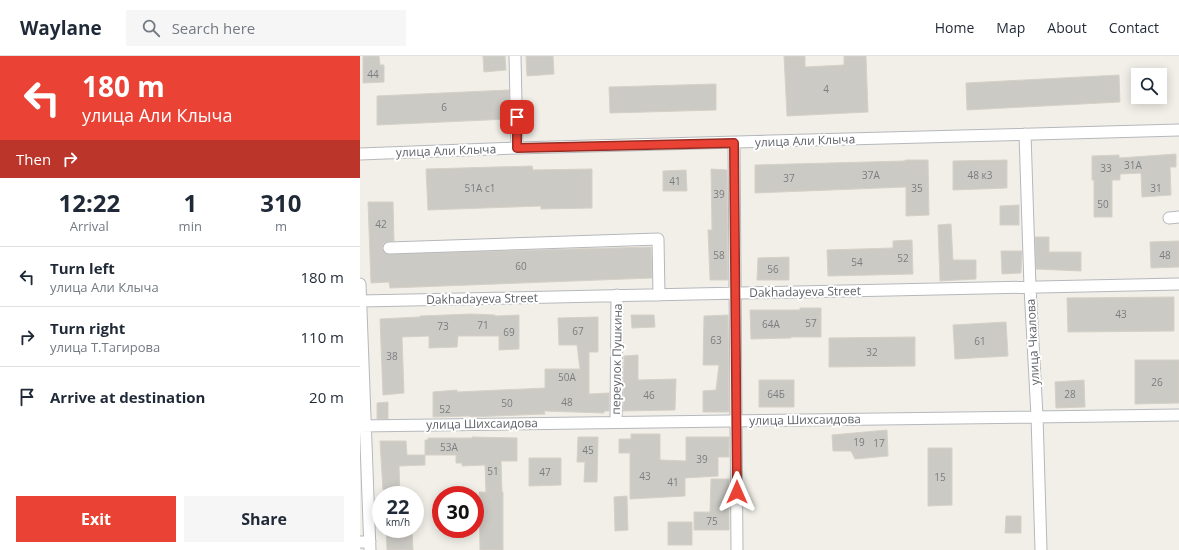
<!DOCTYPE html>
<meta charset="utf-8">
<style>
:root{--surface:#fff;--page:#f6f6f7;--text:#1f2937;--muted:#747a83;--line:#e0e1e3;--accent:#ea4335}
body{margin:0;font-family:"Open Sans",sans-serif;background:var(--page);color:var(--text);height:100vh;display:flex;flex-direction:column;font-size:15px;white-space:nowrap}
*{box-sizing:border-box;margin:0}
p{font-size:13px;color:var(--muted)}
.icon{flex:none;width:22px;height:22px;fill:none;stroke:currentColor;stroke-width:2;stroke-linecap:round;stroke-linejoin:round}
.map{position:relative;flex:1;overflow:hidden}
.details{display:flex;flex-direction:column;background:var(--surface);width:360px}
.details>*{flex:none}
.top-card{background:#ea4335;color:#fff;overflow:hidden}
.tools{position:absolute;left:771px;top:12px;display:grid;gap:8px}
.tools a{display:grid;place-items:center;width:36px;height:36px;border-radius:0px;background:var(--surface);box-shadow:0 2px 10px #0003;font-size:20px}
.speed{position:absolute;left:12px;top:430px;display:flex;gap:8px;font-size:20px;font-weight:700;text-align:center}
.speed>*{display:grid;place-content:center;width:52px;height:52px;border-radius:50%;background:var(--surface);box-shadow:0 2px 10px #0003;line-height:1}
.speed small{font-size:10px;font-weight:400}
.speed .limit{border:6px solid #d22;background:#fff;color:#111}
.pin{position:absolute;display:grid;place-items:center;width:34px;height:34px;color:#fff;margin:-17px;border-radius:8px;box-shadow:0 2px 6px #0006}
.me{position:absolute;width:44px;margin:-22px;rotate:0deg;stroke-linejoin:round;filter:drop-shadow(0 0 3px #0008)}
.turn{display:flex;align-items:center;gap:14px;height:84px;padding:0 16px;font-size:18px}
.turn .icon{width:52px;height:52px;stroke-width:2.5}
.turn b{display:block;font-size:28px;line-height:34px}
.then{display:flex;align-items:center;height:38px;padding:0 16px;background:#0003;gap:8px;font-size:15px}
.eta{display:flex;justify-content:space-evenly;align-items:center;height:68px;text-align:center}
.eta b{font-size:24px;font-weight:700;line-height:28px}
.cta{display:flex;gap:8px;margin-top:auto;padding:8px 16px}
.cta a{flex:1;height:46px;border-radius:0px;background:var(--accent);color:#fff;font-size:16px;font-weight:700;line-height:46px;text-align:center}
.cta a+a{background:var(--page);color:var(--text)}
ul{padding:0;list-style:none}
li{display:flex;align-items:center;gap:12px;height:60px;padding:0 16px;border-top:1px solid var(--line)}
li div{flex:1}
li b{display:block;font-size:15px}
li em{font-style:normal}
header{display:flex;align-items:center;gap:24px;box-sizing:border-box;height:56px;padding:0 20px;background:var(--surface);border-bottom:1px solid var(--line)}
header strong{font-size:19px}
nav{display:flex;gap:22px;margin-inline-start:auto;font-size:14px}
.search{width:280px;height:36px;background:var(--page);display:flex;align-items:center;gap:10px;box-sizing:border-box;padding:0 14px;border-radius:0px;color:var(--muted);font-size:15px}
main{display:flex;flex:1;min-height:0}
.map>svg:first-child{display:block}
.building{fill:#cccac5;stroke:#d6d1c6}
.lines{fill:none;stroke-linecap:round;stroke-linejoin:round}
.street-casing{stroke:#b5b8bc;stroke-width:13}
.street{stroke:#fff;stroke-width:11}
.route-casing{stroke:#982c22;stroke-width:10}
.route{stroke:#ea4335;stroke-width:7}
.labels{text-anchor:middle;stroke-width:4;stroke-linejoin:round;paint-order:stroke}
.number-label{font-size:10px;fill:#7a7d7f}
.street-label{font-size:12px;fill:#5f6368;stroke:#fff}
</style>
<header>
<strong>Waylane</strong>
<div class="search"><svg class="icon" aria-label="search" viewBox="0 0 24 24"><circle cx="10" cy="10" r="6"/><path d="M15 15l6 6"/></svg>Search here</div>
<nav><a>Home</a><a>Map</a><a>About</a><a>Contact</a></nav>
</header>
<main>
<section class="details">
<div class="top-card">
<div class="turn"><svg class="icon" aria-label="left" viewBox="0 0 24 24"><path d="M17 20v-9H6M10 6l-5 5 5 5"/></svg><div><b>180 m</b>улица Али Клыча</div></div>
<div class="then">Then<svg class="icon" aria-label="right" viewBox="0 0 24 24"><path d="M7 20v-9h11M14 6l5 5-5 5"/></svg></div>
</div>
<div class="eta">
<div><b>12:22</b><p>Arrival</p></div>
<div><b>1</b><p>min</p></div>
<div><b>310</b><p>m</p></div>
</div>
<ul>
<li><svg class="icon" aria-label="left" viewBox="0 0 24 24"><path d="M17 20v-9H6M10 6l-5 5 5 5"/></svg><div><b>Turn left</b><p>улица Али Клыча</p></div><em>180 m</em></li>
<li><svg class="icon" aria-label="right" viewBox="0 0 24 24"><path d="M7 20v-9h11M14 6l5 5-5 5"/></svg><div><b>Turn right</b><p>улица Т.Тагирова</p></div><em>110 m</em></li>
<li><svg class="icon" aria-label="arrive" viewBox="0 0 24 24"><path d="M6 21V4h12l-3 4 3 4H6"/></svg><div><b>Arrive at destination</b></div><em>20 m</em></li>
</ul>
<div class="cta"><a>Exit</a><a>Share</a></div>
</section>
<div class="map">
<svg width="819" height="494" viewBox="0 0 819 494">
<rect width="100%" height="100%" fill="#f1efe8"/>
<path class="building" d="M3 0H19L20 9H24V26L3 27Z
M123 0H145L146 14 124 16Z
M166 0H193L194 18 167 20Z
M424 0H445V11L484 9V0H506L508 56 427 60Z
M759 19 760 46 607 54 606 27Z
M356 28V54L250 57 249 31Z
M149 34V63L17 69V40Z
M816 98V111H810L811 139 782 141 781 117 760 118V124H752V161H734V124H732V100L759 99V102Z
M545 104H568L569 159 546 160V131L395 137V109L545 105Z
M647 104V132L593 134V105Z
M172 110 173 114 232 113V152L181 153V150L68 154 66 113Z
M351 113 367 114 368 224H350L348 174H352Z
M326 114 327 135H303V115Z
M8 146H33L34 185 26 186 23 188 22 193 26 198 291 191 292 222 30 232 29 226 11 227Z
M659 149V169H640V150Z
M591 168 593 204H616V223L580 225 578 169Z
M675 181H689V196H721V215L676 213Z
M552 184 553 218 468 220 467 194 533 192V185Z
M819 185V211L791 212 790 186Z
M641 195H662L661 217 642 218Z
M429 201V224H397L398 202Z
M814 241V275L708 276 707 242Z
M440 252H461V281H431V282L391 283 390 254H440Z
M111 258 135 259V260L159 259V293L139 294V280H98L97 291 69 292V280L42 281 44 337 23 339 20 263 60 261V260Z
M271 259H294L295 271 272 272Z
M368 259 369 356H343V335L356 334 359 309H343L344 260Z
M238 261V296H229V338L249 337V355H244V357L184 355 185 358 110 361V360L73 361V336L97 334V336L185 332V313H220L217 289H199L198 262Z
M646 266 648 300 595 303 593 269Z
M555 281V310L469 311V282Z
M278 299V324L316 323 315 354 263 355 264 300Z
M775 304H819V347L775 348Z
M399 324H434V351H399Z
M724 324 725 351 696 352 695 326Z
M28 346V363H17V347Z
M527 374 528 400 495 403 491 395H473L472 379Z
M271 378H300V404L326 405V381H369V401H358V420L325 422V440L270 443V397H259V383H271Z
M112 381 157 382V405H141L142 436H143V494H120L119 436H126L125 409 102 410V407H96V399H65V384H68V382H112Z
M218 381H238L237 426H224L225 406H217Z
M20 385H46L47 399H65V409L39 410 40 439H27V434H23Z
M568 392H592V449L568 450Z
M169 402H201V429L169 430Z
M351 423H369V474H334V456H350Z
M267 440 268 474 255 475 254 441Z
M646 460H661V477H645Z
M308 466H332V489H308Z
M26 473H52L53 494H27Z"/>
<g class="lines">
<defs>
<path id="street" d="M155 0 157 92
M665 78 670 231 677 360 681 494
M374 87 377 494
M0 98 157 92 819 74
M809 162 819 161
M29 192 298 183 299 239
M0 228 10 494
M0 245 819 228
M256 366 257 239
M0 370 819 359
M0 486H10"/>
</defs>
<use href="#street" class="street-casing"/>
<use href="#street" class="street"/>
</g>
<g class="lines">
<defs>
<path id="route" d="M157 61V92L374 87 377 436"/>
</defs>
<use href="#route" class="route-casing"/>
<use href="#route" class="route"/>
</g>
<g class="labels">
<g class="number-label">
<text x="13" y="22">44</text>
<text x="466" y="37">4</text>
<text x="84" y="55">6</text>
<text x="773" y="113">31А</text>
<text x="746" y="116">33</text>
<text x="511" y="123">37А</text>
<text x="620" y="123">48 к3</text>
<text x="429" y="126">37</text>
<text x="315" y="129">41</text>
<text x="120" y="136">51А с1</text>
<text x="557" y="136">35</text>
<text x="796" y="136">31</text>
<text x="359" y="142">39</text>
<text x="743" y="152">50</text>
<text x="21" y="172">42</text>
<text x="359" y="203">58</text>
<text x="805" y="203">48</text>
<text x="543" y="206">52</text>
<text x="497" y="210">54</text>
<text x="161" y="214">60</text>
<text x="413" y="217">56</text>
<text x="761" y="262">43</text>
<text x="451" y="271">57</text>
<text x="411" y="272">64А</text>
<text x="123" y="273">71</text>
<text x="83" y="274">73</text>
<text x="218" y="279">67</text>
<text x="149" y="280">69</text>
<text x="356" y="288">63</text>
<text x="620" y="289">61</text>
<text x="512" y="300">32</text>
<text x="32" y="304">38</text>
<text x="207" y="325">50А</text>
<text x="797" y="330">26</text>
<text x="416" y="342">64Б</text>
<text x="710" y="342">28</text>
<text x="289" y="343">46</text>
<text x="207" y="350">48</text>
<text x="147" y="351">50</text>
<text x="85" y="357">52</text>
<text x="499" y="390">19</text>
<text x="519" y="391">17</text>
<text x="89" y="395">53А</text>
<text x="228" y="398">45</text>
<text x="342" y="407">39</text>
<text x="133" y="419">51</text>
<text x="185" y="420">47</text>
<text x="285" y="424">43</text>
<text x="580" y="425">15</text>
<text x="313" y="430">41</text>
<text x="352" y="469">75</text>
</g>
<g class="street-label">
<text transform="translate(445 85) rotate(-2)" y="4">улица Али Клыча</text>
<text transform="translate(86 95) rotate(-2)" y="4">улица Али Клыча</text>
<text transform="translate(445 236) rotate(-1)" y="4">Dakhadayeva Street</text>
<text transform="translate(122 243) rotate(-1)" y="4">Dakhadayeva Street</text>
<text transform="translate(673 286) rotate(-93)" y="4">улица Чкалова</text>
<text transform="translate(257 303) rotate(-89)" y="4">переулок Пушкина</text>
<text transform="translate(445 364) rotate(-1)" y="4">улица Шихсаидова</text>
<text transform="translate(122 368) rotate(-1)" y="4">улица Шихсаидова</text>
</g>
</g>
</svg>
<div class="tools">
<a><svg class="icon" aria-label="search" viewBox="0 0 24 24"><circle cx="10" cy="10" r="6"/><path d="M15 15l6 6"/></svg></a>
</div>
<div class="speed"><div>22<small>km/h</small></div><div class="limit">30</div></div>
<div class="pin" style="left:157px;top:61px;background:#d93025"><svg class="icon" aria-label="arrive" viewBox="0 0 24 24"><path d="M6 21V4h12l-3 4 3 4H6"/></svg></div>
<svg class="me" style="left:377px;top:436px" viewBox="-20 -20 40 40"><path d="M0-17L14 15 0 8-14 15z" fill="#ea4335" stroke="#fff" stroke-width="4"/></svg>
</div>
</main>
